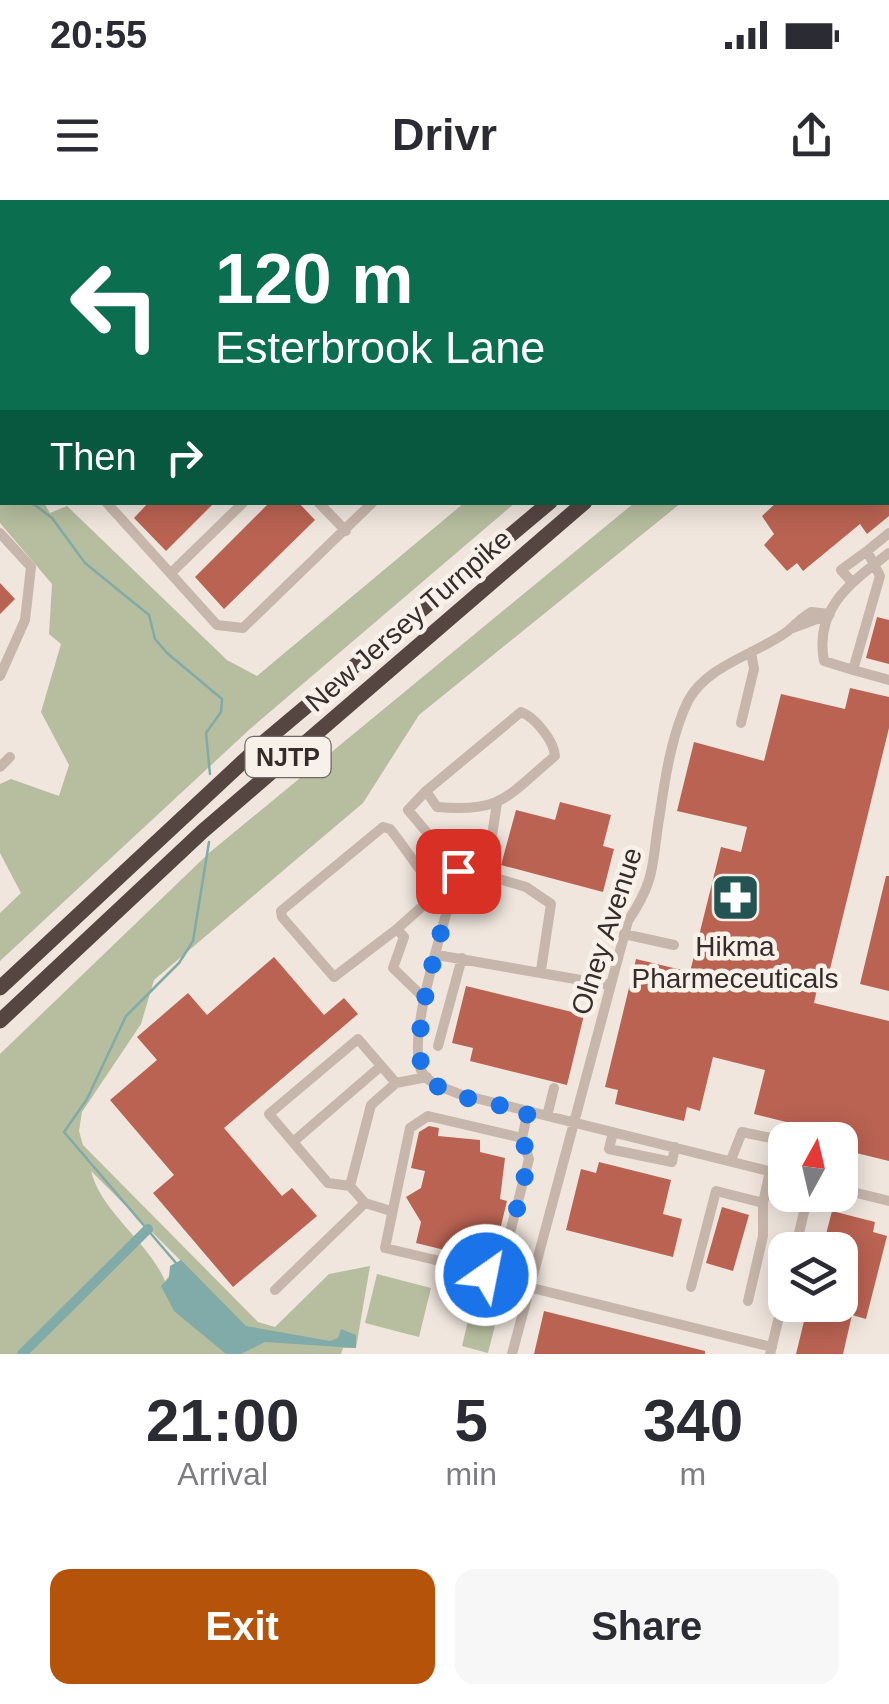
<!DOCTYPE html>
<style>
:root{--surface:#fff;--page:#f7f7f7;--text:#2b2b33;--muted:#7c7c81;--accent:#b45309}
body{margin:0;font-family:Arial,sans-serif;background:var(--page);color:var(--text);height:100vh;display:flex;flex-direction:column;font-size:38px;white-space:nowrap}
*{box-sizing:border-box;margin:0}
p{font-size:32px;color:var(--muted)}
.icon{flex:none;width:55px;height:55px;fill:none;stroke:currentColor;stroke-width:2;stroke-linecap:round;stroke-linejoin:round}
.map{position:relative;height:1154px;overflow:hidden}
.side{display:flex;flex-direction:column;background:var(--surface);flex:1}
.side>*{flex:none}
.top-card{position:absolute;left:0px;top:0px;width:890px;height:305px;box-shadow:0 5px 25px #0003;background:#0b6e4f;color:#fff;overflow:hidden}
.needle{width:65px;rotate:8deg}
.buttons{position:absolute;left:768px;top:922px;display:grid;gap:20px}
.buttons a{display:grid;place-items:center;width:90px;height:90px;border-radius:20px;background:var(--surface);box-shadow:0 5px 25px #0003;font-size:50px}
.pin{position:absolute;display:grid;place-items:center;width:85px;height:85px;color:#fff;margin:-42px;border-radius:20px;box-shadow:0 5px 15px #0006}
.me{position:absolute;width:110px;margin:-55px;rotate:33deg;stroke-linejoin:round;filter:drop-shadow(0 0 8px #0008)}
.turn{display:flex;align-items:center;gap:35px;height:210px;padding:0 50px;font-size:45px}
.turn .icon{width:130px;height:130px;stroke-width:2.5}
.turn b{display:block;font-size:70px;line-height:85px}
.then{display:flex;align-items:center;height:95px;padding:0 50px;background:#0003;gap:20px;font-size:38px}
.eta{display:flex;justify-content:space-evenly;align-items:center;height:170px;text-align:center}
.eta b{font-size:60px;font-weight:700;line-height:70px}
.button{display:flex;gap:20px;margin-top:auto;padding:20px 50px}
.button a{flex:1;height:115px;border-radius:20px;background:var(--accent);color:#fff;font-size:40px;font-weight:700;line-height:115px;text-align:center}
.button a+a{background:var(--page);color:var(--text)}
.status{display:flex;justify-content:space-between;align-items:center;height:70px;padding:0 50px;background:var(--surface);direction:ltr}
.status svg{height:28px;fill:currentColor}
header{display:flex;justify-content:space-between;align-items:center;height:130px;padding:0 50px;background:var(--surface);font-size:45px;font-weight:700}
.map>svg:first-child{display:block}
.green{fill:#b6be9f;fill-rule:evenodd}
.water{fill:#80aba9}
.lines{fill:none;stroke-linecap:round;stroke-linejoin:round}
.stream{stroke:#80aba9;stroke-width:2.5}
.canal{stroke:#80aba9;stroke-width:10}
.building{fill:#ba6352}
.minor{stroke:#c7b6ab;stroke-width:10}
.highway{stroke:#564642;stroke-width:15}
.route{stroke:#1a73e8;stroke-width:18;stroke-dasharray:0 32.4}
.labels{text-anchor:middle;stroke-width:9;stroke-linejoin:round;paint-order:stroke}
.shield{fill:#f8f1ea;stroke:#706864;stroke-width:2.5}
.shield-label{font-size:25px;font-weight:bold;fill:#362d2a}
.street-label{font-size:28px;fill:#362d2a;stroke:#f8f1ea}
.poi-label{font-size:28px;fill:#362d2a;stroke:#f8f1ea}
</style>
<div class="status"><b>20:55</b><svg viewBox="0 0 49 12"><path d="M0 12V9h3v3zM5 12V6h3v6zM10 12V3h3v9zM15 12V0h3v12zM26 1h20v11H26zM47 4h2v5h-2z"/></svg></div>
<header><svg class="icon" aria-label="menu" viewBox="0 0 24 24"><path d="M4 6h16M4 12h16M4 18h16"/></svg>Drivr<svg class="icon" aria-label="share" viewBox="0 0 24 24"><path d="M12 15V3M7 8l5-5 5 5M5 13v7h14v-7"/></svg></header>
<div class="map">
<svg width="889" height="1154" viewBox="0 0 889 1154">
<rect width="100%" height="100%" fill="#f0e6de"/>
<path class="green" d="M568 0H889L570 2Z
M0 267 2 302 44 303 50 313 67 306 227 460 257 476 464 303H515L250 529 0 761V713L21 693 0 653V584L11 579 59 596 69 565 41 512 61 444 49 434 52 384 0 323Z
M634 303H681L419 515 363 603 154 780 141 824 82 912 79 931 83 945 258 1122 275 1127 329 1074 370 1066 356 1148H343L341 1154H0V854L209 653ZM91 971 181 1061 165 1081C148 1041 101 1012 91 971Z
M377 1074 431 1088 419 1137 365 1123Z
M473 1100 500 1106 488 1153 462 1146Z"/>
<path class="water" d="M181 1060 246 1126 330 1141 338 1138 341 1129 356 1135V1148L265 1142 241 1154H226L174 1111 161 1086 169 1078 170 1066Z"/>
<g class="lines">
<path class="stream" d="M0 286 2 287
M31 302 52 318 85 363 149 415 155 439 167 453 222 499 221 512 206 533 210 574
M176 1063 64 932 87 899 126 816 179 763 193 741 209 642"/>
<path class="canal" d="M22 1154 148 1029"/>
</g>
<path class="building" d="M149 302H215L166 351 134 318Z
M270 302H298L315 320 224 409 195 377Z
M777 302H889V316L867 334 860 324 803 371 797 363 787 371 764 345 774 334 762 316Z
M0 383 15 399 0 414Z
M877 417 889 420V464L866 458Z
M850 488 889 497V528L830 769 822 767 814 803 889 821V961L848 951 851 938 754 914 765 870 713 857 700 911 687 907 684 921 615 904 618 890 605 887 636 759 690 772 721 647 741 652 747 627 677 611 694 542 764 561 781 494 845 509Z
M560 602 611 615 603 646 614 649 603 692 501 665 516 610 555 620Z
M886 676H889V791L860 784Z
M274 757 324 815 344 798 358 814 224 928 282 996 292 988 317 1016 233 1087 153 993 174 975 110 900 157 860 137 837 188 793 207 815Z
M466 786 584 815 567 885 470 861 473 848 452 843Z
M429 926 439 928 438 936 480 940V952L505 958 500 999 507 1001 498 1038 463 1029 457 1053 416 1043 421 1022 406 997 421 988 425 971 411 968 419 932Z
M599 962 671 980 663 1014 682 1019 673 1057 566 1030 581 969 596 973Z
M722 1007 749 1015 733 1071 706 1063Z
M832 1011 875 1022 873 1032 887 1036 866 1119 852 1115 843 1154H796L808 1105H840V1050H822Z
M544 1111 705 1151V1154H534Z"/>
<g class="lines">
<path class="minor" d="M23 0 26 2
M340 0 343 2
M426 0 428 2
M186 2 189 0
M231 2 234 0
M315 2 317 0
M0 34H2
M0 135 2 133
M0 190 2 193
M888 207 889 209
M106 302 217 425 243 428 373 302
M318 302 346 331
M0 333 31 367 25 420 0 476
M889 333 867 351 880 376 853 470 889 480
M171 373 244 302
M852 382 841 370 867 351
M853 470 824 461C814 407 852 382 889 353
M521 512C535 517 554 541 555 556 507 596 503 613 437 607L426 591Z
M741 523 754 469 751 452
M0 567 10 557
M426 591 408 610 445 654
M497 603 486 675 526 687 551 704 541 770
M458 671C448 714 406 833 421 870 427 884 446 888 459 894L785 975
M397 729 436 694
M624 734 674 745
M437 755 610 785
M426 800 393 768 404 737 397 729 334 777 282 717 281 711 383 627 390 629C407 649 431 691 451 702
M438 846 462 758
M547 916 554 888
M613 932 609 949 672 962 675 947
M522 938 428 916 410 928 385 1048 499 1075 529 959 522 938 528 911
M293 942 381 866
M731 960 742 932 785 941
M350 986 328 983 269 914 358 839 396 883
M840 989 889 1001
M391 1011 365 1003 350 986 371 905 396 883 427 877
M795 1050 808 995
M463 1069 469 1045 506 1054
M528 1087 772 1147
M691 1087 716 991 763 1003 770 971
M275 1090 365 1003
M748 1101 763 1036V1003
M512 1154 628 721C658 676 651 663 660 613 665 578 672 533 688 501 707 465 757 454 788 431 796 424 802 417 811 412L830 414 790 429
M770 1154 785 1092"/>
<path class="highway" d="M888 31 889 30
M888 62 889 61
M0 788 264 542 550 302
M0 821 203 631 585 302"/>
</g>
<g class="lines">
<path class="route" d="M458 671C449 710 397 857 431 882 456 900 498 904 528 911L522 938 529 959 504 1063 499 1074 486 1075"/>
</g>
<defs>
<symbol id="pharmacy-square" viewBox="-11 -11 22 22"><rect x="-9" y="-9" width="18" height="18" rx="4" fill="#235353" stroke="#f8f1ea"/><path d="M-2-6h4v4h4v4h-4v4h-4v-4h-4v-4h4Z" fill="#fff"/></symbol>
</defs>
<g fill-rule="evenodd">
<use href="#pharmacy-square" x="708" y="670" width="55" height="55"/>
</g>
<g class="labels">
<rect class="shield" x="245.5" y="537" width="85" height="40" rx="8"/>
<g class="shield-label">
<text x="288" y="566">NJTP</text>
</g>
<g class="street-label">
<text transform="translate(408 420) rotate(-41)" y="10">New Jersey Turnpike</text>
<text transform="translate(606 731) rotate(-72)" y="10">Olney Avenue</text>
</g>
<g class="poi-label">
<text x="735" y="756">Hikma<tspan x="735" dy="32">Pharmeceuticals</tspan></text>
</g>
</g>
</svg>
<div class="buttons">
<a><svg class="needle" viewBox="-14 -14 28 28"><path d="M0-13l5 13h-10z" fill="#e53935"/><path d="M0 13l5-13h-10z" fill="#7c7c81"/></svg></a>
<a><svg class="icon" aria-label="layers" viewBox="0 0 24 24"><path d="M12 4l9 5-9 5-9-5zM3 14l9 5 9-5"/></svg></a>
</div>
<div class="pin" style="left:458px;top:671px;background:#d93025"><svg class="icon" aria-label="arrive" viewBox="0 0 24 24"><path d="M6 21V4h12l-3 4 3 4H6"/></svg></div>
<svg class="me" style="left:486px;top:1075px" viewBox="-20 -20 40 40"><circle r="17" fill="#1a73e8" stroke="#fff" stroke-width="3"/><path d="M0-11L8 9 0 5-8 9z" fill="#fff"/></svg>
<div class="top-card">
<div class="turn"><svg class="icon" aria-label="left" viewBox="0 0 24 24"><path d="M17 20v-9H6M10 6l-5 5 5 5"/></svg><div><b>120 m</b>Esterbrook Lane</div></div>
<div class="then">Then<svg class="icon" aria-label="right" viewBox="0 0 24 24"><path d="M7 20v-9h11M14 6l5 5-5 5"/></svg></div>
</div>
</div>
<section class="side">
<div class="eta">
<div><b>21:00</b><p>Arrival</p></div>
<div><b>5</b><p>min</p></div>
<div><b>340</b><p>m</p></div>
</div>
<div class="button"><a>Exit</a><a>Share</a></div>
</section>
